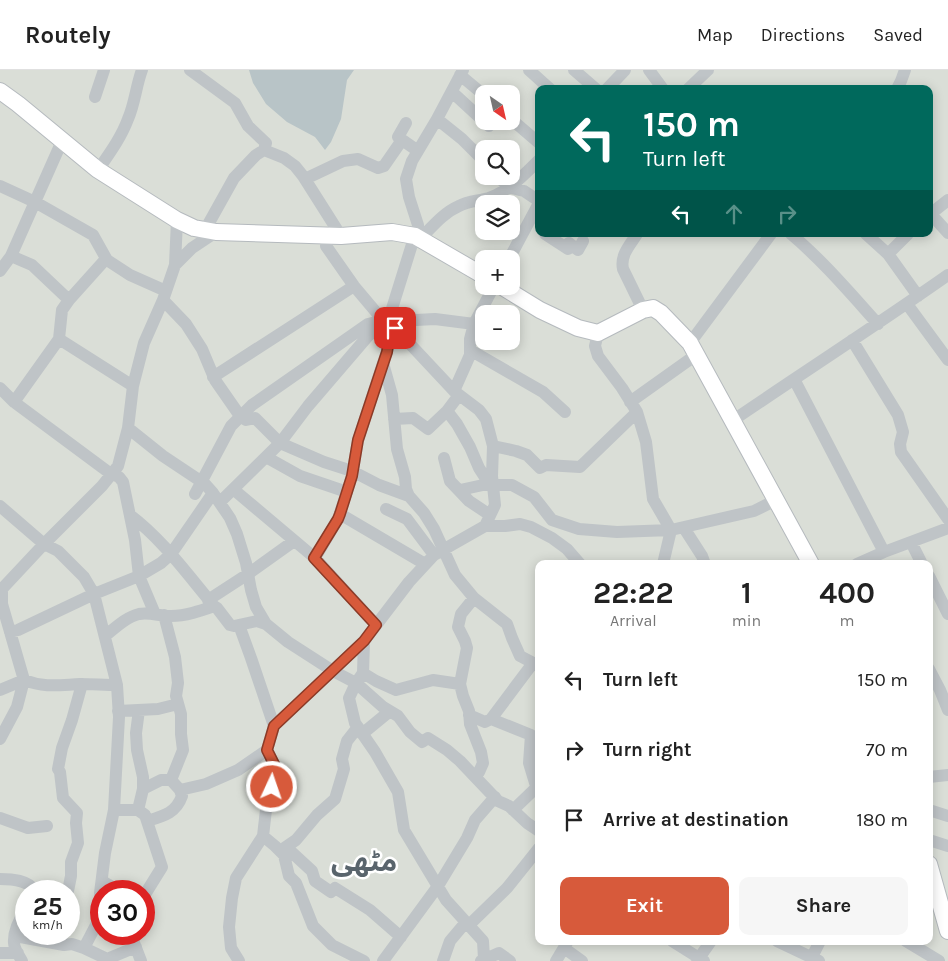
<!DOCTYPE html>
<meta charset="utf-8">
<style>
:root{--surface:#fff;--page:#f6f6f6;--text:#222;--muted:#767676;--line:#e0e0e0;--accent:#d75a3b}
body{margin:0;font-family:Karla,"Noto Sans Arabic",sans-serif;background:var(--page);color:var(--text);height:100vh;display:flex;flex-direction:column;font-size:19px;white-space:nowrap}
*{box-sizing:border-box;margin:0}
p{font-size:16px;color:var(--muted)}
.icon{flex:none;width:28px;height:28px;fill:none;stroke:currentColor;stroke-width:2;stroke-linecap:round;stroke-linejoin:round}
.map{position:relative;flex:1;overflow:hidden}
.panel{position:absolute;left:535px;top:490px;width:398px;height:385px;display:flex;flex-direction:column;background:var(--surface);border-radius:10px;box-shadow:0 2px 12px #0003}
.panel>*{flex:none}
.hud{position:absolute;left:535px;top:15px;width:398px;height:152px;border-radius:10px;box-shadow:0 2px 12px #0003;background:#00695c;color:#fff;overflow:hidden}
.needle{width:32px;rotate:146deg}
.tools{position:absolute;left:475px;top:15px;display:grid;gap:10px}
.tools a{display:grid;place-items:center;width:45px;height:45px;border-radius:10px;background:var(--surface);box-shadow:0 2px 12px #0003;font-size:25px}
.speed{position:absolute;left:15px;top:810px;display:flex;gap:10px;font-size:25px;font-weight:700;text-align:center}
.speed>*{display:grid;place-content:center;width:65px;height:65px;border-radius:50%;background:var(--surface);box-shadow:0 2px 12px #0003;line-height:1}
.speed small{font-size:12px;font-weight:400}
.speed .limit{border:8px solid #d22;background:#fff;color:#111}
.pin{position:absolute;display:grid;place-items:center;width:42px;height:42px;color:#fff;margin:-21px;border-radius:10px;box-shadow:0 2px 8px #0006}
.me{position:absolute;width:55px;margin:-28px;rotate:3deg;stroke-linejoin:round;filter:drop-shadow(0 0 4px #0008)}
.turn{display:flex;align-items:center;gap:18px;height:105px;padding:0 25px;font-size:22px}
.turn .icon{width:65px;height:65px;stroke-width:2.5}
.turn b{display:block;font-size:35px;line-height:42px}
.lanes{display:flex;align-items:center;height:48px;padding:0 25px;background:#0003;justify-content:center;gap:25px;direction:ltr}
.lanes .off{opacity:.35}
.eta{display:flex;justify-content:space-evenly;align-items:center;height:85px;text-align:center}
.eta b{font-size:30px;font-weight:700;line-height:35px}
.button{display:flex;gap:10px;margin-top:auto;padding:10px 25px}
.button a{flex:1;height:58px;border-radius:10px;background:var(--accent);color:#fff;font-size:20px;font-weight:700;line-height:58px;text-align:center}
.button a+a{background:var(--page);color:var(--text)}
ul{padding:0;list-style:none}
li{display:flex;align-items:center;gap:15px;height:70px;padding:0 25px}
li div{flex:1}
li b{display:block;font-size:19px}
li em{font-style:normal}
header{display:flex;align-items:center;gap:30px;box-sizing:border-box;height:70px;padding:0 25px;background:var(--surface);border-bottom:1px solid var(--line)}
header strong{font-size:24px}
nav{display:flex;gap:28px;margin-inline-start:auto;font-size:18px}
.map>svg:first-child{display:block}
.green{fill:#daded7;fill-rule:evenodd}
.water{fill:#b8c4c7}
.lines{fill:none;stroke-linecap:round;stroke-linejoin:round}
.major-casing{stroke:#b5babe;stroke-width:18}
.minor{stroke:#bfc4c7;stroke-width:12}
.major{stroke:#fff;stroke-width:16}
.route-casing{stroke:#8c3a26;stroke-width:12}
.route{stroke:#d75a3b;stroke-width:9}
.labels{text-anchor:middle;stroke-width:5;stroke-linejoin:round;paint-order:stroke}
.town-label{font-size:28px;font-weight:bold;fill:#59646c;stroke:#fff}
</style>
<header>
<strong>Routely</strong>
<nav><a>Map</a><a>Directions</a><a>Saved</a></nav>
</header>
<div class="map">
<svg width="948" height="891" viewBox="0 0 948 891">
<rect width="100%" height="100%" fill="#fafaf8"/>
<path class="green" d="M0 0H948V891H0ZM539 19H929V164H539ZM484 24H511V51H484ZM484 79H511V106H484ZM484 134H511V161H484ZM484 189H511V216H484ZM484 244H511V271H484ZM539 494H929V871H539ZM26 821H69V864H26ZM101 821H144V864H101Z"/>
<path class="water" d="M249 0H354L347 10 341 49 331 72 325 80 315 67 287 52 266 34 253 13Z"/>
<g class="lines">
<defs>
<path id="major" d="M0 21 18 34 98 100 177 150 194 158 216 162 341 166 392 162 415 166 484 206
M501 216 540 240 578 258 598 263 643 240 653 238 661 243 690 273 811 494
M929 794 948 861"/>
</defs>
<use href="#major" class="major-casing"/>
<path class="minor" d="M190 0 235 33 248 56 266 73 264 80 284 88 295 96 303 106 341 166
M529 0 550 19
M574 0 596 19
M649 0 663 19
M460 5 484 25
M607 19 625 0
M688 19 708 0
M897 19 901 11 905 0
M452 22 489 56
M95 27 104 0
M437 49 462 69 484 91
M511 49 539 73
M406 53 398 67 418 81
M98 100C109 84 121 68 128 49 135 33 136 16 142 0
M498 106 508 117 524 121 539 131
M305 109 343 91 358 89 378 98 384 96 402 70
M0 116 35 132 93 165 107 190
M930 143 948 163
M929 145 948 130
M205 160 234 108 256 85 264 80
M545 164 568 179 569 173 578 180 583 171
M637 164C630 175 620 185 623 199L643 240
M791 164C823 191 850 223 878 254
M866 164 888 184 908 164
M328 165 326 176 354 216 381 248
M420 169C432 157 443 143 459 136 468 131 479 131 489 128 509 121 525 104 539 90
M888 184 918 226
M11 186 32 195 69 230
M509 189 539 133
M175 195 192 178 216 162
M0 201 11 186 62 71
M163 230 186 254 202 279 215 310 240 346 246 350 255 348 280 373 220 432
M907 234 948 290
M390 245 418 155 409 127 406 109 412 91 437 49 463 0
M397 251 435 249 474 254
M380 255 368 266 308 336 280 373 324 392 352 401 379 415 409 426 424 443 434 459 455 505 474 528 507 554 512 568 520 586 539 596
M395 258 454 321 479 340 486 349 493 376 492 406 495 435 485 456
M390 262 387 282 383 293 392 325 397 379 405 407 406 419 409 426
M598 263 595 276 598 286 622 318 637 342 646 372 653 429 671 460 754 441 776 430
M59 269 133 316
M852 270 898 345 903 362 900 374 901 382 948 449
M690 273 771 164
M470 280 543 322 565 342
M213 307 354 216
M794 309 884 482
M0 318 14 332 111 404 119 407 123 412 135 470 139 506 155 544
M454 321 470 285V269L474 254 494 216
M14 332 59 269 62 240 69 230 104 191 107 190 130 205 166 221
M630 332 696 285
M447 341 457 354 470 377 479 398 490 415
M394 349 413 348 428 359 447 341 459 325
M732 351C804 302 877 255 948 205
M128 358 163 386 205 414 213 423 230 448 237 464 246 493 251 520 256 537 266 554 288 572 333 601 356 613 349 628 355 653 375 682 398 722 404 760 446 830 483 871 484 889 485 891
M493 376 516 381 527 385 540 398 546 395 580 397 637 342
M266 387 300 406 347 422
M444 388 450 411 469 431 490 445
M233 419 315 488 376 555
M460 420 483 415H512L534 427 552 450 579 459 617 462 671 460 663 494
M195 424 231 356 252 335 368 254 380 251
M0 436 44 474 58 481 84 507 94 524 117 615 119 647 114 740H138L145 745 162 797 144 826
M386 439 407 449 434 485
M340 444 425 494
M130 445C163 470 187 504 214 536
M684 458 702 486 705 494
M911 472 922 494
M315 488 338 449 352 406 358 370 383 293
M857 494 884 482 948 458
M929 506 948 544
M208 530 248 504 294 471
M164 545 175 587 178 613 176 626 181 644V664L183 680 171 710
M239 555 251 588 274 656
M10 562 18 560 94 524 139 506 161 493 171 484 213 423
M105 566C115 558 126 547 139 544 149 542 160 546 171 546 186 546 200 541 214 536L217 538 230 555 234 556 257 551 266 554
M364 571 363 603 356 613 383 637 398 646 410 662 422 672 428 668 447 680 460 691 498 731 509 736 527 753 539 761
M929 599 940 620 948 640
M363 603 376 611 396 620 433 610 460 614
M0 620 24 610C45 618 59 615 80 614 92 614 105 615 117 615
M118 641 158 639 178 634
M469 645 485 652 491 649 531 665 529 693 536 716
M491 649 533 593
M362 664 390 641
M0 669 17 637 24 610 2 534V519L44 474 102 416 118 396 128 358 133 316 144 273 163 230 175 195 177 150
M267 680 278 702 267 731 263 766 275 776 284 785 289 806 296 813 313 856 332 875 364 891
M474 706 479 702 483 693 481 682 470 654 469 641 463 626 460 614 467 578 465 571 458 557 461 544 474 528
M929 707 948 705
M143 719 161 710H171L180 720 182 726C176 743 164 746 147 751
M180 720 206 714 238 700 267 680 274 656 364 571 409 512 434 485 485 456H505L520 454 531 457 552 468 567 479 580 494
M138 740 143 719V707L137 680 136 663 139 640
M513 740 539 715
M929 740 948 746
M0 748 28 758 47 756
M929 770 948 776
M286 777 312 801 315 811 331 822 335 818 370 840 401 867
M280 781 296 770 317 745 335 729 344 699 342 689 347 671 358 657
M0 809C12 809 28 810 35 821
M102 811 119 821
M68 821 71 806V792L78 773 76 753 77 743 63 728 60 702 58 699 62 678 72 650 82 614
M101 827 100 823 105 783 114 740
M469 855 507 818 539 778
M131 864V865L141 891
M15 866 64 875 72 874 84 878 107 889 136 877
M672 871 704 891
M777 871 819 891
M906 871 939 891
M84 878 96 855 101 840
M564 878 582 891
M0 883H18
M812 887 820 871
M22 891C19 886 14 878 14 873 13 861 20 848 26 839
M239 891 231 878 229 857 232 828 236 808 263 766
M383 891 438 816 467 768 475 750 495 727
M443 891 450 871 466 852
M481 891 499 883 510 891
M556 891 568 871
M697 891 711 871"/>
<use href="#major" class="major"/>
</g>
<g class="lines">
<defs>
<path id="route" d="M272 717 278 702 267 680 274 656 364 571 376 555 314 488 338 449 340 444 352 406 358 370 387 282 390 262 395 258"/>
</defs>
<use href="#route" class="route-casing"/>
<use href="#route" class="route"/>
</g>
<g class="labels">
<g class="town-label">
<text x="364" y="801">مٹھی</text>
</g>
</g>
</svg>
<div class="tools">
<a><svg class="needle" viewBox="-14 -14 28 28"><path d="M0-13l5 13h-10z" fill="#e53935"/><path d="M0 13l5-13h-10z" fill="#767676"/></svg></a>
<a><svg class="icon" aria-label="search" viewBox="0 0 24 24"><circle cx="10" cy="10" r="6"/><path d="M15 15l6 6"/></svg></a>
<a><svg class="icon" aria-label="layers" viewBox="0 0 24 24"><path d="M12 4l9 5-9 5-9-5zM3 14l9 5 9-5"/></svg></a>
<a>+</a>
<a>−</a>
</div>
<div class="speed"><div>25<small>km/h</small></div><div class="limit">30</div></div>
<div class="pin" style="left:395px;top:258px;background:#d93025"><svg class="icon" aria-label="arrive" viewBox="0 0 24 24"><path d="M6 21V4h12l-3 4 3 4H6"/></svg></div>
<svg class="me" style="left:272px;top:717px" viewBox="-20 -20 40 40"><circle r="17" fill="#d75a3b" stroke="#fff" stroke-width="3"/><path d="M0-11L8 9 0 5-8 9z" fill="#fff"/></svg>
<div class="hud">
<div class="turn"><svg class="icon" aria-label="left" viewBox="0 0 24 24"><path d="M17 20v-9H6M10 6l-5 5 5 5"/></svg><div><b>150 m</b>Turn left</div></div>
<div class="lanes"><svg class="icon" aria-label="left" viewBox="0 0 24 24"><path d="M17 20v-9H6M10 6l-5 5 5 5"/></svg><svg class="icon off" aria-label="ahead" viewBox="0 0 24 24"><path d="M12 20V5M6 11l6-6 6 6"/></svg><svg class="icon off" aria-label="right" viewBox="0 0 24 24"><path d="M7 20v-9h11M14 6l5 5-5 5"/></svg></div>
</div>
<section class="panel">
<div class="eta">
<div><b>22:22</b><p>Arrival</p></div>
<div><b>1</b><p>min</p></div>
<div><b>400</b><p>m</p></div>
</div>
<ul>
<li><svg class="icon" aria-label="left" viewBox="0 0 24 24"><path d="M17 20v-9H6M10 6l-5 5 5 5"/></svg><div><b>Turn left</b></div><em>150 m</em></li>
<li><svg class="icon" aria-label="right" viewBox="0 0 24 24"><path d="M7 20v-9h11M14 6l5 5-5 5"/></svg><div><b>Turn right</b></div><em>70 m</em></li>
<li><svg class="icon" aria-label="arrive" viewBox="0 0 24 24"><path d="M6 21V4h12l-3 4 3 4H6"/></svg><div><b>Arrive at destination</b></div><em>180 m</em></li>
</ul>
<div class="button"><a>Exit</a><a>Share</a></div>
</section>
</div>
